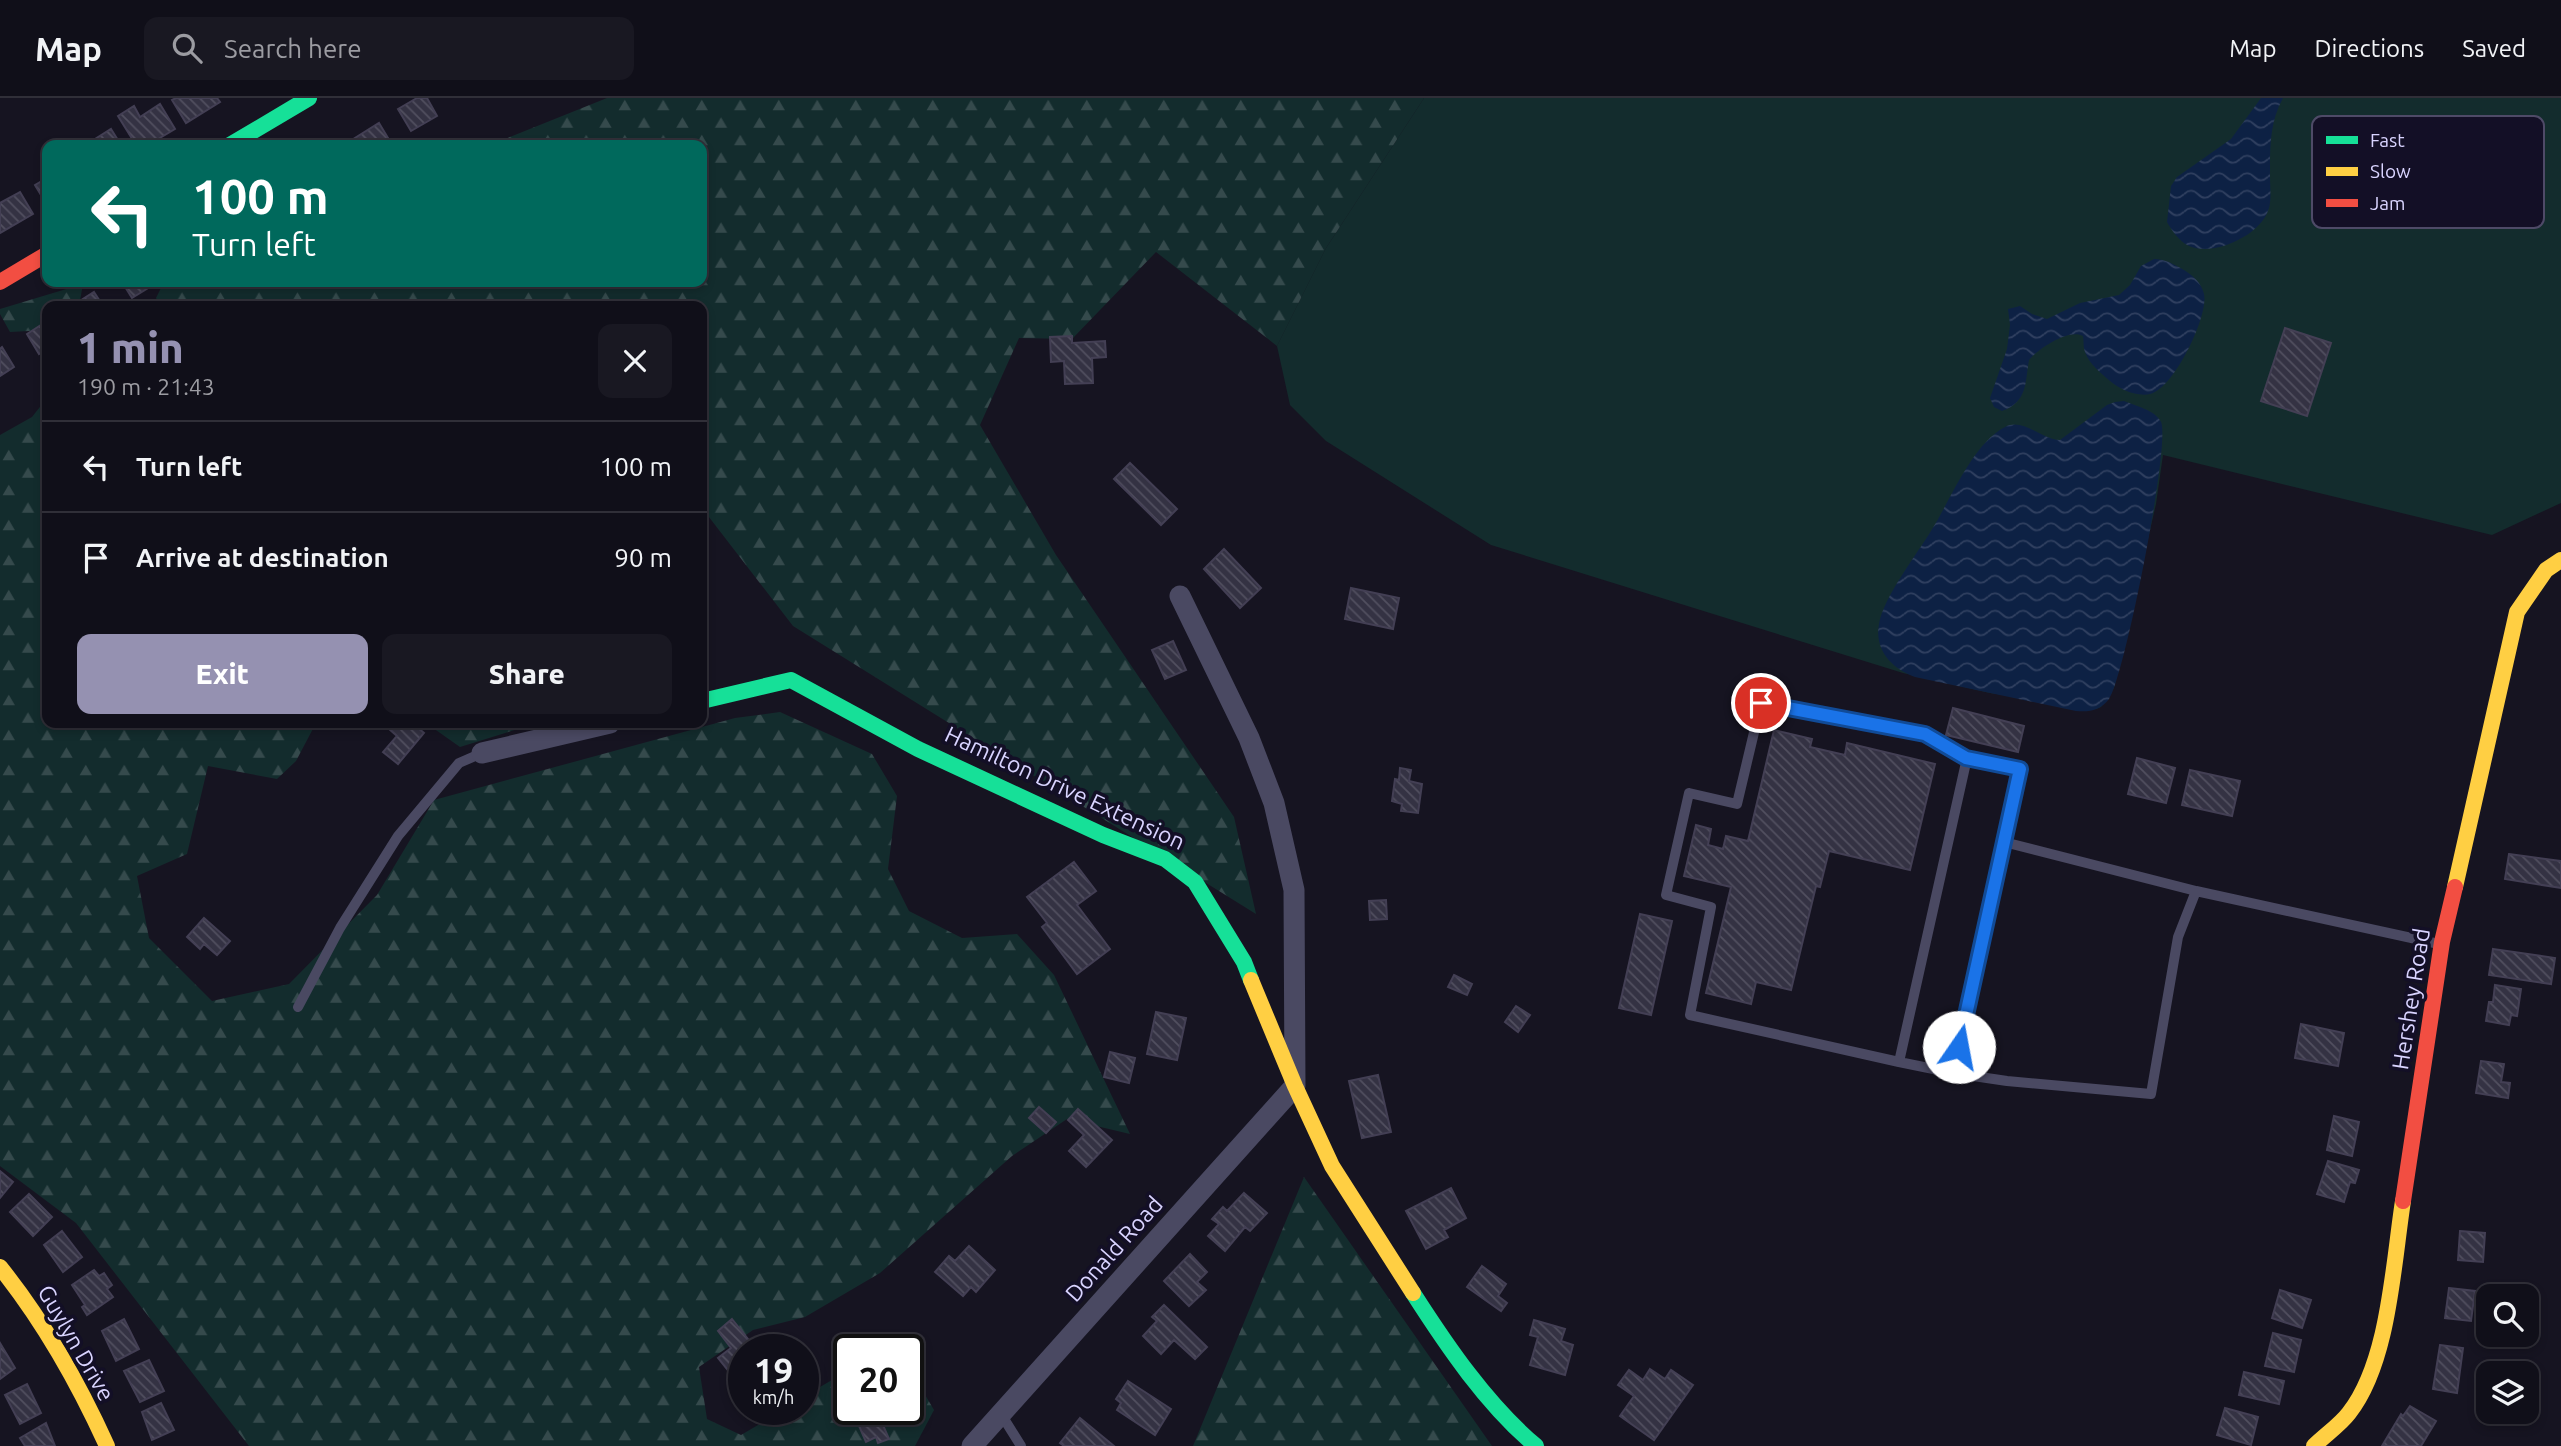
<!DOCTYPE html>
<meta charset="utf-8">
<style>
:root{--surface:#100f19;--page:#191822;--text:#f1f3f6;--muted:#9c9ca2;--line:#302f38;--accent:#9591b1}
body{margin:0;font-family:Ubuntu,sans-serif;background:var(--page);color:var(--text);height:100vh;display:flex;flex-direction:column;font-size:26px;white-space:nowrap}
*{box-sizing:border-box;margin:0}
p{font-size:23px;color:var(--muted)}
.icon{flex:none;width:38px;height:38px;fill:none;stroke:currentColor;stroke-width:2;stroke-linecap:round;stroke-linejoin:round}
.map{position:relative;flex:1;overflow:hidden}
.side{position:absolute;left:42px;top:203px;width:665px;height:427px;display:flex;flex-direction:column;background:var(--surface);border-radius:14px;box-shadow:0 4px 10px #0003,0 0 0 2px var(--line)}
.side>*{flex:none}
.top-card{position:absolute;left:42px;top:42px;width:665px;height:147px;border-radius:14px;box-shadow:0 4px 10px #0003,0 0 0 2px var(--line);background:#00695c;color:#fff;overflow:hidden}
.buttons{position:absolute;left:2476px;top:1186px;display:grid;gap:14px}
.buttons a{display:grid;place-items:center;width:63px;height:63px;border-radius:14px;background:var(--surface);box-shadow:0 4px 10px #0003,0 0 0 2px var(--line);font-size:35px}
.speed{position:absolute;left:728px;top:1236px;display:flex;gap:14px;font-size:35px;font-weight:700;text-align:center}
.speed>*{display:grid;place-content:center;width:91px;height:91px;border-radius:50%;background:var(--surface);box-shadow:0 4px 10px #0003,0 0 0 2px var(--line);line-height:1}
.speed small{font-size:18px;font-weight:400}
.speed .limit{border:4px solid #111;border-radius:10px;background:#fff;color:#111}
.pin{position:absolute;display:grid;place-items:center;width:60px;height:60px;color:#fff;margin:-30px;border:4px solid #fff;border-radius:50%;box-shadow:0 2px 7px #0007}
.me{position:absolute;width:77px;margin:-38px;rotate:12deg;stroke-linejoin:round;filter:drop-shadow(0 0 5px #0008)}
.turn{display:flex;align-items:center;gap:24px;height:147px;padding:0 35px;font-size:32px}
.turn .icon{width:91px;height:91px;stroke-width:2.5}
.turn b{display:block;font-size:49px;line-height:60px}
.round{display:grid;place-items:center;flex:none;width:74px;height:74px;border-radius:14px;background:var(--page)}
.headline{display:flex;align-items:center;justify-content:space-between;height:119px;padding:0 35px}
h1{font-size:42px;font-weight:800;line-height:52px;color:var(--accent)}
.primary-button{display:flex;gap:14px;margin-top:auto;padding:14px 35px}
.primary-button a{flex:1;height:80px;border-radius:14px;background:var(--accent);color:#fff;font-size:28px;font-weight:800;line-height:80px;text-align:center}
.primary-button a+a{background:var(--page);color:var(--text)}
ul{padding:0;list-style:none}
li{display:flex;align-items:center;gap:21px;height:91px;padding:0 35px;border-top:2px solid var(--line)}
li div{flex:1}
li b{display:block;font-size:26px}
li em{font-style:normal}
header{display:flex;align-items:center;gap:42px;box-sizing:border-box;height:98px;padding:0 35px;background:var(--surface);border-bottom:2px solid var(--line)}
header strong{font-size:33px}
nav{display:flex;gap:38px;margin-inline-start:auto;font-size:24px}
.search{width:490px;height:63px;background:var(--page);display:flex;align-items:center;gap:18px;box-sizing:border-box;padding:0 24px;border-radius:14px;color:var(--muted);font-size:26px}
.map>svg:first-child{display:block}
.grass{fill:#132c2d}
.forest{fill:url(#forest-firs)}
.water{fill:url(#water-waves)}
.building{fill:url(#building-back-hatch);stroke:#433f54;stroke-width:2}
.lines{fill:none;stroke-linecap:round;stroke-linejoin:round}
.lane{stroke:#4a4962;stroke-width:10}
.street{stroke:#4a4962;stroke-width:21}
.fast{stroke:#16e098;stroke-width:16}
.slow{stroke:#ffcf43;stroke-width:16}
.jam{stroke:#f24e42;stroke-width:16}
.route-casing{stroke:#114b97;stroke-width:18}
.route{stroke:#1a73e8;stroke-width:12}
.labels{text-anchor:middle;stroke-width:7;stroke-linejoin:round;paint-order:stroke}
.street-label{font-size:23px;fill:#d9d4ff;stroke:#130f26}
.key{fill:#130f26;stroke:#4e4a67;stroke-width:2}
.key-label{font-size:19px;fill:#d9d4ff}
</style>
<header>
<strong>Map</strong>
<div class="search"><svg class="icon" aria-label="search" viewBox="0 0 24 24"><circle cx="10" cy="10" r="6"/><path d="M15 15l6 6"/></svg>Search here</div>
<nav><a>Map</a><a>Directions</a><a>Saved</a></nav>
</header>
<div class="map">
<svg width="2561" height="1348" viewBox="0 0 2561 1348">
<defs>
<pattern id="forest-firs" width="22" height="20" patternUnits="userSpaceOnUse" patternTransform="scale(1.75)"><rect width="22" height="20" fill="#132c2d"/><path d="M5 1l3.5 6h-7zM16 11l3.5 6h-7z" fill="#354a4c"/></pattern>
<pattern id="water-waves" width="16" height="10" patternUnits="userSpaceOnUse" patternTransform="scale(1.75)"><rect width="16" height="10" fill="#0d2144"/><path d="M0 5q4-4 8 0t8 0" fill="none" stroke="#304060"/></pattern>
<pattern id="building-back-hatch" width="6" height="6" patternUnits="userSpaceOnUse" patternTransform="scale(1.75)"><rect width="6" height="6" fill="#343243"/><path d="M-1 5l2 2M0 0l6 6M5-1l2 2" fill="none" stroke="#514f5f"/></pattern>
</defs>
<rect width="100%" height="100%" fill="#161421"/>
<path class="grass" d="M1424 0H2561V405L2492 437 2163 357 2156 406 2114 590 2101 609 2096 611 1990 595 1903 575 1491 447 1326 343 1290 307 1277 248 1326 150Z"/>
<path class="forest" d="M607 0H1424L1326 150 1277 248 1156 154 1072 241 1019 240 980 327 1056 457 1234 719 1256 816 793 528 702 410V208H161L156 200 164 184H702V47H490Z
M83 186 79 208H47V232L10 234 0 216V211Z
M47 300V625H316L296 663 277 681 208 668 187 756 137 778 149 840 212 903 289 886 377 797 434 702 735 620 780 614 872 656 897 698 888 771 909 813 962 840 1017 836 1054 877 1130 1036 1067 1021 1012 1058 880 1175 805 1219 753 1232 699 1269 707 1321 741 1337 785 1311H803V1299L849 1272V1311H908V1277L914 1278 934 1312 915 1348H249L76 1125 0 1068V337L32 319Z
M426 625H537L460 649Z
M1304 1079 1492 1348H1193Z"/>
<path class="water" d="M2261 0H2283C2269 25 2270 52 2270 80 2270 91 2272 102 2268 113 2259 138 2213 159 2189 148 2179 143 2172 133 2167 124L2171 88 2177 79 2231 41Z
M2154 161C2166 161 2173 166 2184 172 2193 178 2201 184 2204 196 2209 218 2173 292 2150 296 2137 299 2119 291 2110 283 2101 275 2089 266 2085 254 2083 249 2084 244 2083 238 2069 230 2038 251 2029 262 2025 284 2028 304 2002 313L1994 309 1990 300 2007 251 2010 227 2008 211 2020 208 2032 216 2047 221 2080 205 2119 197 2130 187 2141 168Z
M2124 303C2136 308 2155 312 2161 324 2171 345 2124 581 2109 601 2100 613 2089 614 2076 613L1915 579C1892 571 1874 552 1879 526 1883 500 1917 456 1931 433 1950 403 1972 346 2005 329 2023 319 2042 342 2060 342L2107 307 2115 304Z"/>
<path class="building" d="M176 0H217L220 4 186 25 172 2Z
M417 0H427L437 18 411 33 398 11Z
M160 6 175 31 148 47H136L118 18 134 8 140 19Z
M379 25 391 45 386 47H352L350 43Z
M111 31 121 47H99L95 41Z
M47 80V107L35 87Z
M20 94 33 116 0 135V105Z
M122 184H158L132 200Z
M94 194 103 208H72Z
M47 223V251L39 256 27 236Z
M2285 230 2331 245 2307 318 2261 303Z
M1072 238V245L1105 243 1106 259 1092 260 1093 285 1065 286 1064 263 1051 264 1050 239Z
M2 249 14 269 0 278V251Z
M1130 365 1177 411 1161 427 1114 381Z
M1224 451 1261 490 1240 510 1204 471Z
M1351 490 1399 500 1393 531 1345 521Z
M1173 543 1186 572 1165 581 1152 552Z
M1953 610 2024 628 2018 654 1946 637Z
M395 625H412L424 635 398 666 383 654 397 638 389 631Z
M1774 632 1812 641 1810 649 1845 657 1847 645 1935 666 1910 772 1829 753 1820 789 1816 788 1791 892 1756 884 1751 906 1706 895 1731 789 1684 778 1696 727 1711 731 1708 747 1723 751 1726 738 1748 743Z
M2137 660 2175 670 2166 705 2128 696Z
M1400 670 1411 672 1409 683 1422 686 1418 715 1401 713 1402 706 1392 703 1395 681 1399 682Z
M2190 672 2240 683 2232 718 2182 707Z
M2509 756 2561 763V790L2505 781Z
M1074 764 1096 793 1077 807 1110 851 1077 876 1042 829 1047 825 1027 799Z
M1386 802 1387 821 1370 822 1369 803Z
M1640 816 1672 823 1651 917 1619 910Z
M204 820 230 843 217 857 204 846 200 851 187 839Z
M2493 851 2555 860 2551 886 2489 877Z
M1454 877 1472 886 1467 897 1448 889Z
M2495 887 2521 891 2517 918 2511 917 2509 927 2486 923 2489 904H2493Z
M1516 908 1530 917 1518 934 1505 924Z
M1156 914 1186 920 1177 962 1147 956Z
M2301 926 2344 935 2338 968 2295 960Z
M1110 954 1135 960 1129 985 1104 979Z
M2481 963 2504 966 2501 984 2510 985 2508 1000 2476 995Z
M1378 977 1391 1034 1362 1040 1349 983Z
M1039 1009 1056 1024 1046 1035 1029 1020Z
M1078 1011 1112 1042 1086 1069 1069 1053 1084 1037 1068 1022Z
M2334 1018 2359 1024 2352 1058 2327 1052Z
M2328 1063 2359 1072 2355 1085 2350 1084 2344 1104 2317 1096Z
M0 1073 13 1084 0 1100Z
M1451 1090 1466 1120 1444 1132 1448 1139 1426 1151 1406 1113Z
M1244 1095 1267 1115 1250 1133 1245 1129 1225 1153 1208 1138 1219 1126 1212 1121 1223 1109 1227 1113Z
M29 1096 52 1119 33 1138 10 1114Z
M62 1133 82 1159 63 1174 44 1147Z
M2460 1133 2485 1135 2483 1164 2458 1162Z
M969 1148 995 1172 976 1194 971 1189 963 1198 935 1174 949 1158 955 1163Z
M1190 1156 1207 1174 1197 1184 1206 1192 1189 1208 1164 1183Z
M1482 1168 1506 1186 1498 1198 1507 1205 1501 1213 1467 1189Z
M94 1172 99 1178 104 1175 112 1187 107 1191 113 1199 87 1217 82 1209 85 1207 72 1187Z
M2449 1190 2475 1193 2471 1223 2445 1220Z
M2280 1192 2311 1202 2302 1230 2272 1220Z
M1164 1207 1207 1249 1195 1261 1174 1242 1161 1256 1143 1238 1157 1223 1152 1219Z
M124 1221 139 1251 116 1263 102 1233Z
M732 1221 756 1251H744V1266L731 1276 718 1260 731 1250 718 1233Z
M1534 1222 1565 1231 1561 1243 1573 1247 1565 1277 1530 1267 1538 1239 1530 1237Z
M2273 1235 2301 1242 2294 1274 2265 1268Z
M0 1245 15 1270 0 1281Z
M2440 1247 2463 1250 2457 1295 2433 1291Z
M149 1262 164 1293 140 1304 124 1273Z
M1650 1271 1665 1281 1671 1272 1693 1287 1654 1342 1620 1318 1634 1298 1618 1287 1629 1272 1643 1282Z
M2244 1274 2284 1283 2279 1306 2239 1297Z
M1128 1283 1171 1311 1155 1337 1117 1312 1121 1305 1116 1301Z
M27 1286 41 1315 20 1326 5 1297Z
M161 1305 174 1332 152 1342 142 1314Z
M849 1307V1311H876L889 1341 878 1345 876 1339 866 1344 853 1314 849 1316 846 1308Z
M2410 1308 2436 1323 2421 1348H2382L2401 1316 2403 1318Z
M2225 1310 2258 1319 2251 1347 2217 1337Z
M1080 1320 1114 1348H1064L1060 1345Z
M46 1325 55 1348H25L20 1340Z"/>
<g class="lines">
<path class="lane" d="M1967 660 2020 671 1953 975 1899 964Z
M2004 744 2196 793 2439 846
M298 909 340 830 398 738 459 665 482 655
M1899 964 1690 917 1711 809 1666 797 1689 695 1737 706 1761 605 1925 636 1967 660
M1953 975 2007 983 2151 996 2178 839 2196 793
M1001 1316 1021 1348"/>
<path class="street" d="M482 655 610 625
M972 1348 1295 988 1294 792 1274 705 1249 640 1180 498"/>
<path class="fast" d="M230 47 309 0
M702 603 791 582 918 651 1103 737 1165 761 1195 784 1244 864 1251 882
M1413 1195C1447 1248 1487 1307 1536 1348"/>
<path class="slow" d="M2455 789 2517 514 2546 472 2561 462
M1251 882 1295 988 1332 1068 1413 1195
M0 1169C44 1224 78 1284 107 1348
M2314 1348C2325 1337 2340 1327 2349 1315 2389 1264 2393 1167 2403 1103"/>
<path class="jam" d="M0 184 47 156
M2403 1103 2442 844 2455 789"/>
</g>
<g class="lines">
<defs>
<path id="route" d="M1761 605 1925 636 1966 660 2020 671 1959 949"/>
</defs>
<use href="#route" class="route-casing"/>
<use href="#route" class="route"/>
</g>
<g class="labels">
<g class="street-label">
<text transform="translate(1065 690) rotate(25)" y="8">Hamilton Drive Extension</text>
<text transform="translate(2411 901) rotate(-81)" y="8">Hershey Road</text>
<text transform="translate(1114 1151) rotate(-48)" y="8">Donald Road</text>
<text transform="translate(76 1245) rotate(60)" y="8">Guylyn Drive</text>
</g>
</g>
<rect x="2312" y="18" width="232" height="112" rx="10" class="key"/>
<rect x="2326" y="38" width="32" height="8" fill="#16e098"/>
<rect x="2326" y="69" width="32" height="9" fill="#ffcf43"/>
<rect x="2326" y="101" width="32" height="8" fill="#f24e42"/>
<g class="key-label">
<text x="2370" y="49">Fast</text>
<text x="2370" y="80">Slow</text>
<text x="2370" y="112">Jam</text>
</g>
</svg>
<div class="buttons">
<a><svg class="icon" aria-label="search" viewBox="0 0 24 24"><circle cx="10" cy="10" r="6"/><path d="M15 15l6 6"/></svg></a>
<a><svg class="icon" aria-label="layers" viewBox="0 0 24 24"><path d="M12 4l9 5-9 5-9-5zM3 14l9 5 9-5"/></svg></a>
</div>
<div class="speed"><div>19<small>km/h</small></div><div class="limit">20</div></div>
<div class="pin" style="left:1761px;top:605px;background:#d93025"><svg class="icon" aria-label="arrive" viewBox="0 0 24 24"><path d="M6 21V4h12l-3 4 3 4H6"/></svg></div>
<svg class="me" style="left:1959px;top:949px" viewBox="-20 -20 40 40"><circle r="19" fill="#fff"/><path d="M0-13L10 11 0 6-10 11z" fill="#1a73e8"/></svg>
<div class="top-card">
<div class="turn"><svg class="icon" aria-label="left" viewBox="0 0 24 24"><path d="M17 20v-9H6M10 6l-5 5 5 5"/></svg><div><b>100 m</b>Turn left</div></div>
</div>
<section class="side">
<div class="headline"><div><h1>1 min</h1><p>190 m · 21:43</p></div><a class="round"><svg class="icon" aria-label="close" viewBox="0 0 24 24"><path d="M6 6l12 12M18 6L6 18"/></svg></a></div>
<ul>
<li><svg class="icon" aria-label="left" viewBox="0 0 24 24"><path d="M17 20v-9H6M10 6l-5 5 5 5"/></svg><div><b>Turn left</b></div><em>100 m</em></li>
<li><svg class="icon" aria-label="arrive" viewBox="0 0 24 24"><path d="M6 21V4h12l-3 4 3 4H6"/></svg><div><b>Arrive at destination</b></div><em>90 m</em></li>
</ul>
<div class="primary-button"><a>Exit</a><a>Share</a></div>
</section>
</div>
